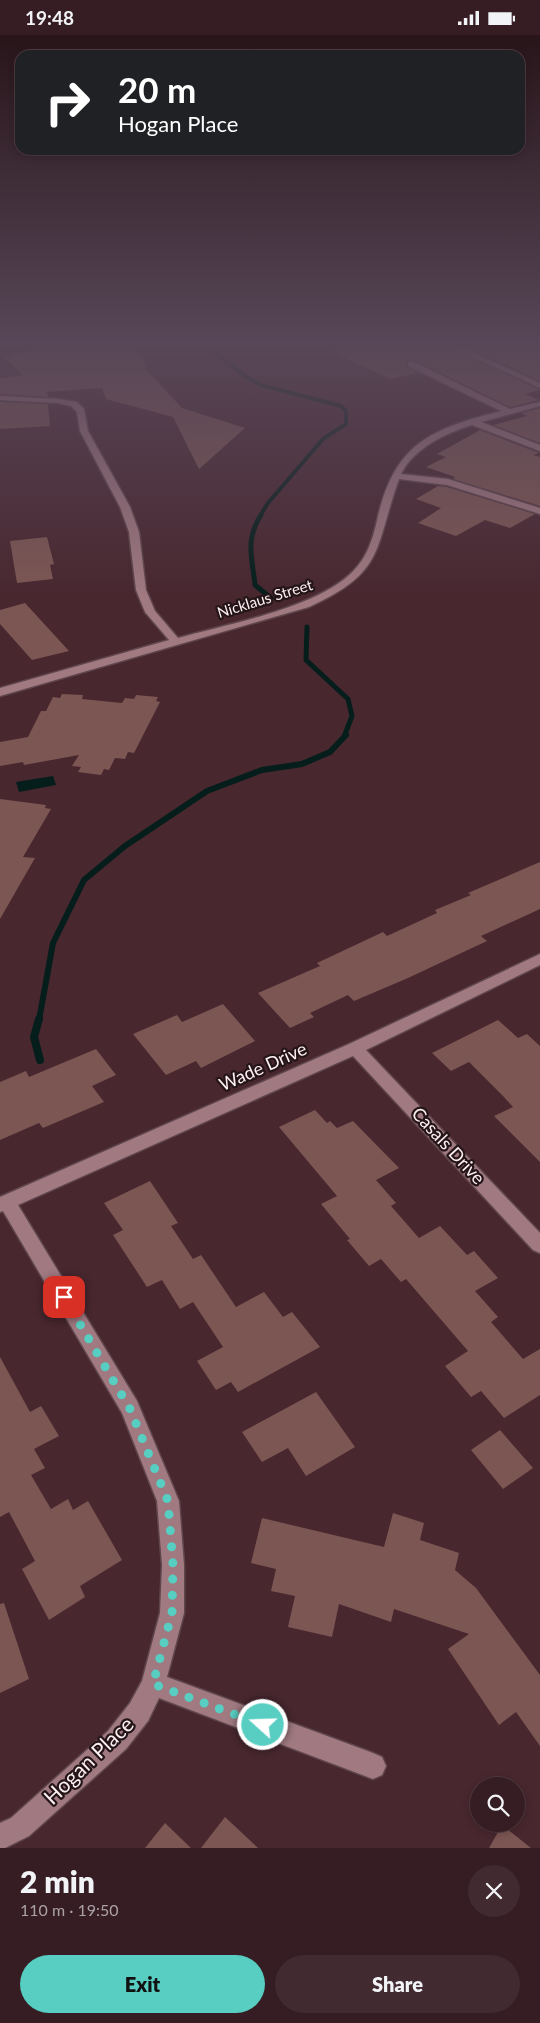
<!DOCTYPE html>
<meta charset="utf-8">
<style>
:root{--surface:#361d23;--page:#412a30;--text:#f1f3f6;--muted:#aaa2a6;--line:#503b41;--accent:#57cec1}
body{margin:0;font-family:Lato,sans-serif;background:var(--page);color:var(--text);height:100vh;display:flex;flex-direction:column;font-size:19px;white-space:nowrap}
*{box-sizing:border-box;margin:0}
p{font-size:16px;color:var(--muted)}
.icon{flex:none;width:28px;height:28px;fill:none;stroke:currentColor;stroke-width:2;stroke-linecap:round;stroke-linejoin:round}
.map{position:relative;height:1813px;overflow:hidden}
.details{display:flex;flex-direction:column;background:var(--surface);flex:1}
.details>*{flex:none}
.banner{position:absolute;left:15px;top:15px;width:510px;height:105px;border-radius:15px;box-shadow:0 2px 8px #0003,0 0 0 1px var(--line);background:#202124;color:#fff;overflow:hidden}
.buttons{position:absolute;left:470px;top:1742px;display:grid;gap:10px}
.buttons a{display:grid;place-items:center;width:55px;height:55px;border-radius:50%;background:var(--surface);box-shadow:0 2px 8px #0003,0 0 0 1px var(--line);font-size:25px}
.pin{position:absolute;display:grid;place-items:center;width:42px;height:42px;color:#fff;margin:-21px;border-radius:10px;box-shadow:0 2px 8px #0006}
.me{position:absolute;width:55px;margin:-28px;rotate:290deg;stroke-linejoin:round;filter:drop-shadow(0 0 4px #0008)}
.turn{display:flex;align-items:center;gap:18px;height:105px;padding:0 20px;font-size:22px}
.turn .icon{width:65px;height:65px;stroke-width:2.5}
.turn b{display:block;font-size:35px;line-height:42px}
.round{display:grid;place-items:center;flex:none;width:52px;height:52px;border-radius:26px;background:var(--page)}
.head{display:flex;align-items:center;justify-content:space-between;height:85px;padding:0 20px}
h1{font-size:30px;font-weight:800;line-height:38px}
.button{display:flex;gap:10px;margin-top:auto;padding:10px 20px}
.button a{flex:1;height:58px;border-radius:30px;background:var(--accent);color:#111;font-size:20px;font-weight:800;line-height:58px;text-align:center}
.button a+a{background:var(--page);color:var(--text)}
.status{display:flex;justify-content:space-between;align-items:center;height:35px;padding:0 25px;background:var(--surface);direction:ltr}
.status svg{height:14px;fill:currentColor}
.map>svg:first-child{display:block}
.water{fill:#051e1b}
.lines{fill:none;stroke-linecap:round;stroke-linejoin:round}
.stream-far3{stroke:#051e1b;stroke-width:4}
.stream-far2{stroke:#051e1b;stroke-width:5}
.stream-far1{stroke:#051e1b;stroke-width:6}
.stream{stroke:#051e1b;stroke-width:8}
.building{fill:#7c5653}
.street-casing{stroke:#5f454c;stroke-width:3}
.secondary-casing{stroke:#5f454c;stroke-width:3}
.street{fill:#a07981;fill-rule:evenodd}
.secondary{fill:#a07981;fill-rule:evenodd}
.route{stroke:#57cec1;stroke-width:9;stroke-dasharray:0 16.2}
.labels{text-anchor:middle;stroke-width:4.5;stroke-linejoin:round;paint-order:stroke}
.far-street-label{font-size:15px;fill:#fdeff2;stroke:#241518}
.street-label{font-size:18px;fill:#fdeff2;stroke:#241518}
.near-street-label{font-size:21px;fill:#fdeff2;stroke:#241518}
</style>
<div class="status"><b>19:48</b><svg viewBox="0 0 49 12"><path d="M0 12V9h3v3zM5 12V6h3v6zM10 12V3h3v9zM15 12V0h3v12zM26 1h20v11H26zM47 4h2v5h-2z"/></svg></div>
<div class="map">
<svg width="540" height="1813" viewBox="0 0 540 1813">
<rect width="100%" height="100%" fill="#48272f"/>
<path class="water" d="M53 741 56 750 19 757 16 747Z"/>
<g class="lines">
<path class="stream-far3" d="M211 308V314L245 341 261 350 341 371 346 376V389L323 404 268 468 260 481"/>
<path class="stream-far2" d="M261 480C245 505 252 522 255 550L271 563
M307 592 306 625 348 664 352 681 344 702"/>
<path class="stream-far1" d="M39 985 53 908 84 845 125 811 207 756 262 735 302 729 330 717 346 700"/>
<path class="stream" d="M39 984 34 1002 40 1025"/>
</g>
<path class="building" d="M92 308 129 310 146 327 143 328 148 333H145L182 373 245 393 199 434 173 382 106 364 102 353 47 357 48 362 0 359V343L23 340 3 322 12 321 10 319Z
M366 308H440L540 355 525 359 539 365 510 372 414 325 407 326 406 331 418 338 390 344 343 322 333 315Z
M458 308H521L540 316V346Z
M0 367 48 369 50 391 0 394Z
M540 373V408L493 390 527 381 521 378Z
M480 395 539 418 533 420 540 422V471L453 444 455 442 426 432 446 422 437 419Z
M438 451 447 452 535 479 510 493 485 485 456 501 418 488 441 473 416 464Z
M47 502 54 529 50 530 53 544 17 548 10 506Z
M25 568 69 616 32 625 0 589V575Z
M62 659 83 660 82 664 122 668 125 663 134 664 136 660 158 662 156 666 160 667 134 718 128 717 125 724 115 723 109 735 104 734 101 740 78 737 81 732 72 731 79 720 24 730 23 727 0 731V707L28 702 41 676H46L53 662 60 663Z
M0 764 46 770 45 773 51 774 23 822 35 823 0 884Z
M540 827V874L481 901 487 906 408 943 354 966 348 960 310 978 314 982 290 993 258 958 320 931 317 928 383 897 387 901 437 878 435 875 471 860 468 858Z
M223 969 255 1006 201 1033 196 1026 166 1040 133 999 177 980 182 987Z
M498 985 518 1003 527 999 540 1011V1127L494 1081 513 1072 503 1061 469 1027 451 1036 432 1018Z
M96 1014 116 1040 92 1051 104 1067 43 1093 39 1088 0 1105V1047L26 1036 29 1042Z
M315 1075 327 1088 330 1086 337 1093 353 1086 399 1133 376 1145 396 1168 391 1171 419 1203 440 1191 467 1220 474 1216 498 1243 475 1256 498 1282 491 1287 523 1324 540 1314V1360L504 1383 481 1356 471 1362 445 1331 468 1316 406 1244 401 1247 381 1224 369 1231 347 1205 350 1204 321 1169 337 1161 279 1092Z
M150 1146 178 1188 171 1191 193 1224 201 1220 236 1272 264 1257 283 1282 292 1277 320 1312 238 1357 231 1347 216 1355 197 1326 223 1312 193 1267 180 1274 162 1245 147 1252 113 1200 123 1195 104 1168Z
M0 1322 30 1377 41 1371 59 1401 34 1414 45 1433 31 1440 51 1474 68 1464 73 1475 88 1466 122 1525 80 1551 85 1562 49 1585 22 1534 35 1526 9 1477 0 1482Z
M316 1357 355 1412 306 1441 288 1413 262 1427 242 1397Z
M500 1395 533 1433 503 1454 471 1415Z
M393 1478 424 1488 420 1505 459 1518 455 1535 476 1553 540 1640V1711L516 1677 499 1690 448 1614 469 1599 394 1574 391 1587 339 1569 332 1602 288 1592 295 1561 271 1556 276 1534 251 1528 262 1483 384 1512Z
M4 1568 29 1644 0 1658V1569Z
M225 1782 258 1813H201Z
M165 1788 191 1813H145Z
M502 1790 531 1813H489Z"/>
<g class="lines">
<defs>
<path id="street" d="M408 327H414L510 374 540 367V371L481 387 540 410V416L472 390C446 398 414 413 401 439L448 444 540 473V479L447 450 399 444C374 514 386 537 309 572L0 661V653L169 605 145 577 136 555 129 497 120 472 80 396 77 377 71 371 58 368 0 365V361L58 364 77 367 84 374 88 396 130 472 139 497 146 555 155 576 178 603C228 589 310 574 348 541 367 525 373 504 378 481 396 407 432 394 501 376L408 331Z
M540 919V930L366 1015 540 1198V1218L533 1215 353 1021 18 1170 137 1366 179 1466 184 1530V1578L167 1642 373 1718 382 1722 386 1731 382 1740 373 1744 159 1663 148 1686 126 1714 29 1801 5 1813H0V1788L11 1783 108 1696 130 1668 142 1646 160 1578 162 1530 157 1466 122 1378 3 1176 0 1177V1162L349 1009Z"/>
<path id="secondary" d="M442 308H453L540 348V353Z"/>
</defs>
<use href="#street" class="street-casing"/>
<use href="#secondary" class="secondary-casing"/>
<use href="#street" class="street"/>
<use href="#secondary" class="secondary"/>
</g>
<linearGradient id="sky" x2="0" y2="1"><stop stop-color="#28151a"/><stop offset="0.55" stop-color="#584758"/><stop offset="1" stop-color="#584758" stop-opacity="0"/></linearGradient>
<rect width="540" height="562" fill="url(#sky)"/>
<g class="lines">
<path class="route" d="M64 1262 130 1374 168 1466 173 1530 172 1578 153 1649 263 1690"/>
</g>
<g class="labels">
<g class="far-street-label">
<text transform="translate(265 564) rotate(-17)" y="5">Nicklaus Street</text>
</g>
<g class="street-label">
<text transform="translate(263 1032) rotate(-24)" y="6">Wade Drive</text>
<text transform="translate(448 1111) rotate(47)" y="6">Casals Drive</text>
</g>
<g class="near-street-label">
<text transform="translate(89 1726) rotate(-44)" y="7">Hogan Place</text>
</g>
</g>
</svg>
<div class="buttons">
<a><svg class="icon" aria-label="search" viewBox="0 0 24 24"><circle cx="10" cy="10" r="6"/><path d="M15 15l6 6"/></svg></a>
</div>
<div class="pin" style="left:64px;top:1262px;background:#d93025"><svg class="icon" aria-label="arrive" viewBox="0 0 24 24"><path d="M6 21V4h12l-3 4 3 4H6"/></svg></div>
<svg class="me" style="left:263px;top:1690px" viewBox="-20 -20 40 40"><circle r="17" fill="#57cec1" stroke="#fff" stroke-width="3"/><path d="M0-11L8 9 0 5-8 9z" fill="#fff"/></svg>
<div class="banner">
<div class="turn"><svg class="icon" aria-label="right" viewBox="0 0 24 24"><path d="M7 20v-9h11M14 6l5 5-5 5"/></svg><div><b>20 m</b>Hogan Place</div></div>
</div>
</div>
<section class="details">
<div class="head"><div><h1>2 min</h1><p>110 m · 19:50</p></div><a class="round"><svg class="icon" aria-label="close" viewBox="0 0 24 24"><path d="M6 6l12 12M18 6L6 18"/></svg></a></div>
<div class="button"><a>Exit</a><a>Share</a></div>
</section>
